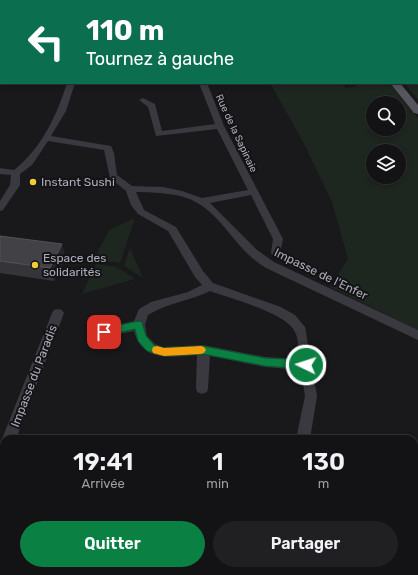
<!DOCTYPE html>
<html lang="fr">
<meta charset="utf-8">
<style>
:root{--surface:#131214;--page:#202022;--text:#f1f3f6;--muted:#9d9ea0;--line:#323234;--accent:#0b8043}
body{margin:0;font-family:Rubik,sans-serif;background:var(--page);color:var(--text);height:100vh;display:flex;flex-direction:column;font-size:15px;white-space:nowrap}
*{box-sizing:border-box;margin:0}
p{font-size:13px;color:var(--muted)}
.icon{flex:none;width:22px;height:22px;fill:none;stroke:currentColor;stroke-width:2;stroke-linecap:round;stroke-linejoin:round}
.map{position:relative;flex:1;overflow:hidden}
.details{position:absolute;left:0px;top:435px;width:418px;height:140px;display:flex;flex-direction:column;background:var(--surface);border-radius:12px 12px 0 0;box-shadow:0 2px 6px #0003,0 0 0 1px var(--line)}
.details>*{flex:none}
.guide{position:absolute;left:0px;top:0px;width:418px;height:84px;box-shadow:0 2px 6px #0003,0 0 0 1px var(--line);background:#0b6e4f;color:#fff;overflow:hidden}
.buttons{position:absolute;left:366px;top:96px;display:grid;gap:8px}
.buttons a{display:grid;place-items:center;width:40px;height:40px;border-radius:50%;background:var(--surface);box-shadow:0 2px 6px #0003,0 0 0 1px var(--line);font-size:20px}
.pin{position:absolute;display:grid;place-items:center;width:34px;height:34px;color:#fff;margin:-17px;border-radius:8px;box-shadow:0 2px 6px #0006}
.me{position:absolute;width:44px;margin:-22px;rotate:274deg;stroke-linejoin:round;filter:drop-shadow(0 0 3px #0008)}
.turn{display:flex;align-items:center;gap:14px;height:84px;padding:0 20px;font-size:18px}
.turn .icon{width:52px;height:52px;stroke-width:2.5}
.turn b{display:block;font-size:28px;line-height:34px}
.eta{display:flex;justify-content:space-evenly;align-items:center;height:68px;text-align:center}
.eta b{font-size:24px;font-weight:600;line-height:28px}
.cta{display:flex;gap:8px;margin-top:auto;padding:8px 20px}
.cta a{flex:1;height:46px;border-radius:24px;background:var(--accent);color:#fff;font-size:16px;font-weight:600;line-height:46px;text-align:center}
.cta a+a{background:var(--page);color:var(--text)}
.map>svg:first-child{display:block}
.green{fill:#1e2620;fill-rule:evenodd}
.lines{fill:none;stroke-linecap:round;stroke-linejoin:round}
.minor{fill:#39393f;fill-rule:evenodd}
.major{fill:#55565e;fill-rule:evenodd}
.wall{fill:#353438}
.shaded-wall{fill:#242326}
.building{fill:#424146;stroke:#525258}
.route{fill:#0b8043;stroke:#07532c}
.slow{fill:#f59e0b}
.poi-dot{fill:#f0cc3a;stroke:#141315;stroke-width:1.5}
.labels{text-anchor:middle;stroke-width:4;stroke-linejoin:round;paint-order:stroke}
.far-street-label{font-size:10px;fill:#abadba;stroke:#141315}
.poi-label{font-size:12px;fill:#abadba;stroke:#141315;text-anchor:start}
.street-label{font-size:12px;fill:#abadba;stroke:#141315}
</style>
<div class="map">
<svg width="418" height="575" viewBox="0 0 418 575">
<rect width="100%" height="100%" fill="#19181a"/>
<path class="green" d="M334 0H418V100L404 83H417V1Z
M270 83H327L331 85C336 81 342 83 346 88L355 87 356 83H389L418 118V330L330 287 348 259 332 202 302 140ZM373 103H399V129H373ZM373 151H399V177H373Z
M135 218 120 263 94 259 109 230Z
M130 248 143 278 124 266Z
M96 264 117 267 135 279 82 294Z"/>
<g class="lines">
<path class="minor" d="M161 0H167V1H161Z
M67 83H75L66 111 51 136 111 146 114 153 117 175 132 186 163 187 182 191 202 198 248 190 217 129 156 136 148 107 139 100 143 98 155 104 162 131 215 124 199 83H207L224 126 283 239 280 255H272L271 252 273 239 251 195 210 203 257 250 274 262 418 330V340L266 268C260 264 254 260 249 255 232 239 219 216 199 204 181 192 156 193 136 192L144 210 176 227 203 271 213 283 281 307 295 315 305 327 317 396 310 439H296L305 396 301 370 265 367 210 356 208 388 207 392 202 394 197 392 196 388 197 355C172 357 142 363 134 331L104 337 100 335 98 332 100 329 134 321 139 309 151 302 188 292 202 285 195 277 168 231 138 214 131 205 126 191 110 178 104 150 48 141 32 165 20 174V185L3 210 0 211V201L10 185 11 175 0 174V168L14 170C41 149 57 115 67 83ZM210 291C229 298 287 313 295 332 299 339 298 351 299 359L265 357 203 345 163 347 155 344 147 336 145 325 148 315C167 303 190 301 210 291Z
M58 309 62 310 64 313 16 439H4V443L2 439 52 313 54 310Z
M4 443V464L0 466V445Z
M4 469V483L0 484V470Z
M272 571H297L299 575H274Z"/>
<path class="major" d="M71 0H81L70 1Z
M97 0H105V1H97Z
M324 0H332L333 1H325Z
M0 22H1V26H0Z
M390 83H400L418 105V114L414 113Z"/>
</g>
<path class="wall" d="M0 236 66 257 54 281 0 273Z"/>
<path class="shaded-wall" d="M62 244 66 257 54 281 50 268Z"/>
<path class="building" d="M0 236 62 244 50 268 0 261Z"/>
<path class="route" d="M139 321 142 322 146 336 154 345 164 348 203 346 265 358 306 360 310 362 311 365 310 368 306 369 265 366 203 354 164 356 147 351 138 341 135 329 104 336 100 335 99 332 100 330 104 328Z"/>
<path class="slow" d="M157 346 164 348 201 346 204 347 206 350 204 353 201 354 164 356 153 353 152 350 153 347Z"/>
<g class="poi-dot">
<circle cx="33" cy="182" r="4"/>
<circle cx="35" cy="265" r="4"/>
</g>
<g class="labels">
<g class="far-street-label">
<text transform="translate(237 133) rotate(65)" y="4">Rue de la Sapinaie</text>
</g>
<g class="poi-label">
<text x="41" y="186">Instant Sushi</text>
<text x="43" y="262">Espace des<tspan x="43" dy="14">solidarités</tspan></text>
</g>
<g class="street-label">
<text transform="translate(321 274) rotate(26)" y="4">Impasse de l'Enfer</text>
<text transform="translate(34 376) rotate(-69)" y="4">Impasse du Paradis</text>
</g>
</g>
</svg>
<div class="buttons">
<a><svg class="icon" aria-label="search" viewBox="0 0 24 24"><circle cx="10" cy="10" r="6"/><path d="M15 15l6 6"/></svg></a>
<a><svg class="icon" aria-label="layers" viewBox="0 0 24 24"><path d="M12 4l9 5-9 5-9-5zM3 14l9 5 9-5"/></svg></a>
</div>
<div class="pin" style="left:104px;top:332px;background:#d93025"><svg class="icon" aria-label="arrive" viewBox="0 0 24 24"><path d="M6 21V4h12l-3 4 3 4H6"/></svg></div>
<svg class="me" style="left:306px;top:365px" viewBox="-20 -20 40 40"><circle r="17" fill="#0b8043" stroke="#fff" stroke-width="3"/><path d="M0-11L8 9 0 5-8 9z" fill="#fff"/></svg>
<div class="guide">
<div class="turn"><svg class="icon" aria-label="left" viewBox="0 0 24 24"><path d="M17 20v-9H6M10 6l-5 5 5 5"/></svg><div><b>110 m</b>Tournez à gauche</div></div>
</div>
<section class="details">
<div class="eta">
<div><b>19:41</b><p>Arrivée</p></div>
<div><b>1</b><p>min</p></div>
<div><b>130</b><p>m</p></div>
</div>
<div class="cta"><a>Quitter</a><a>Partager</a></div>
</section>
</div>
